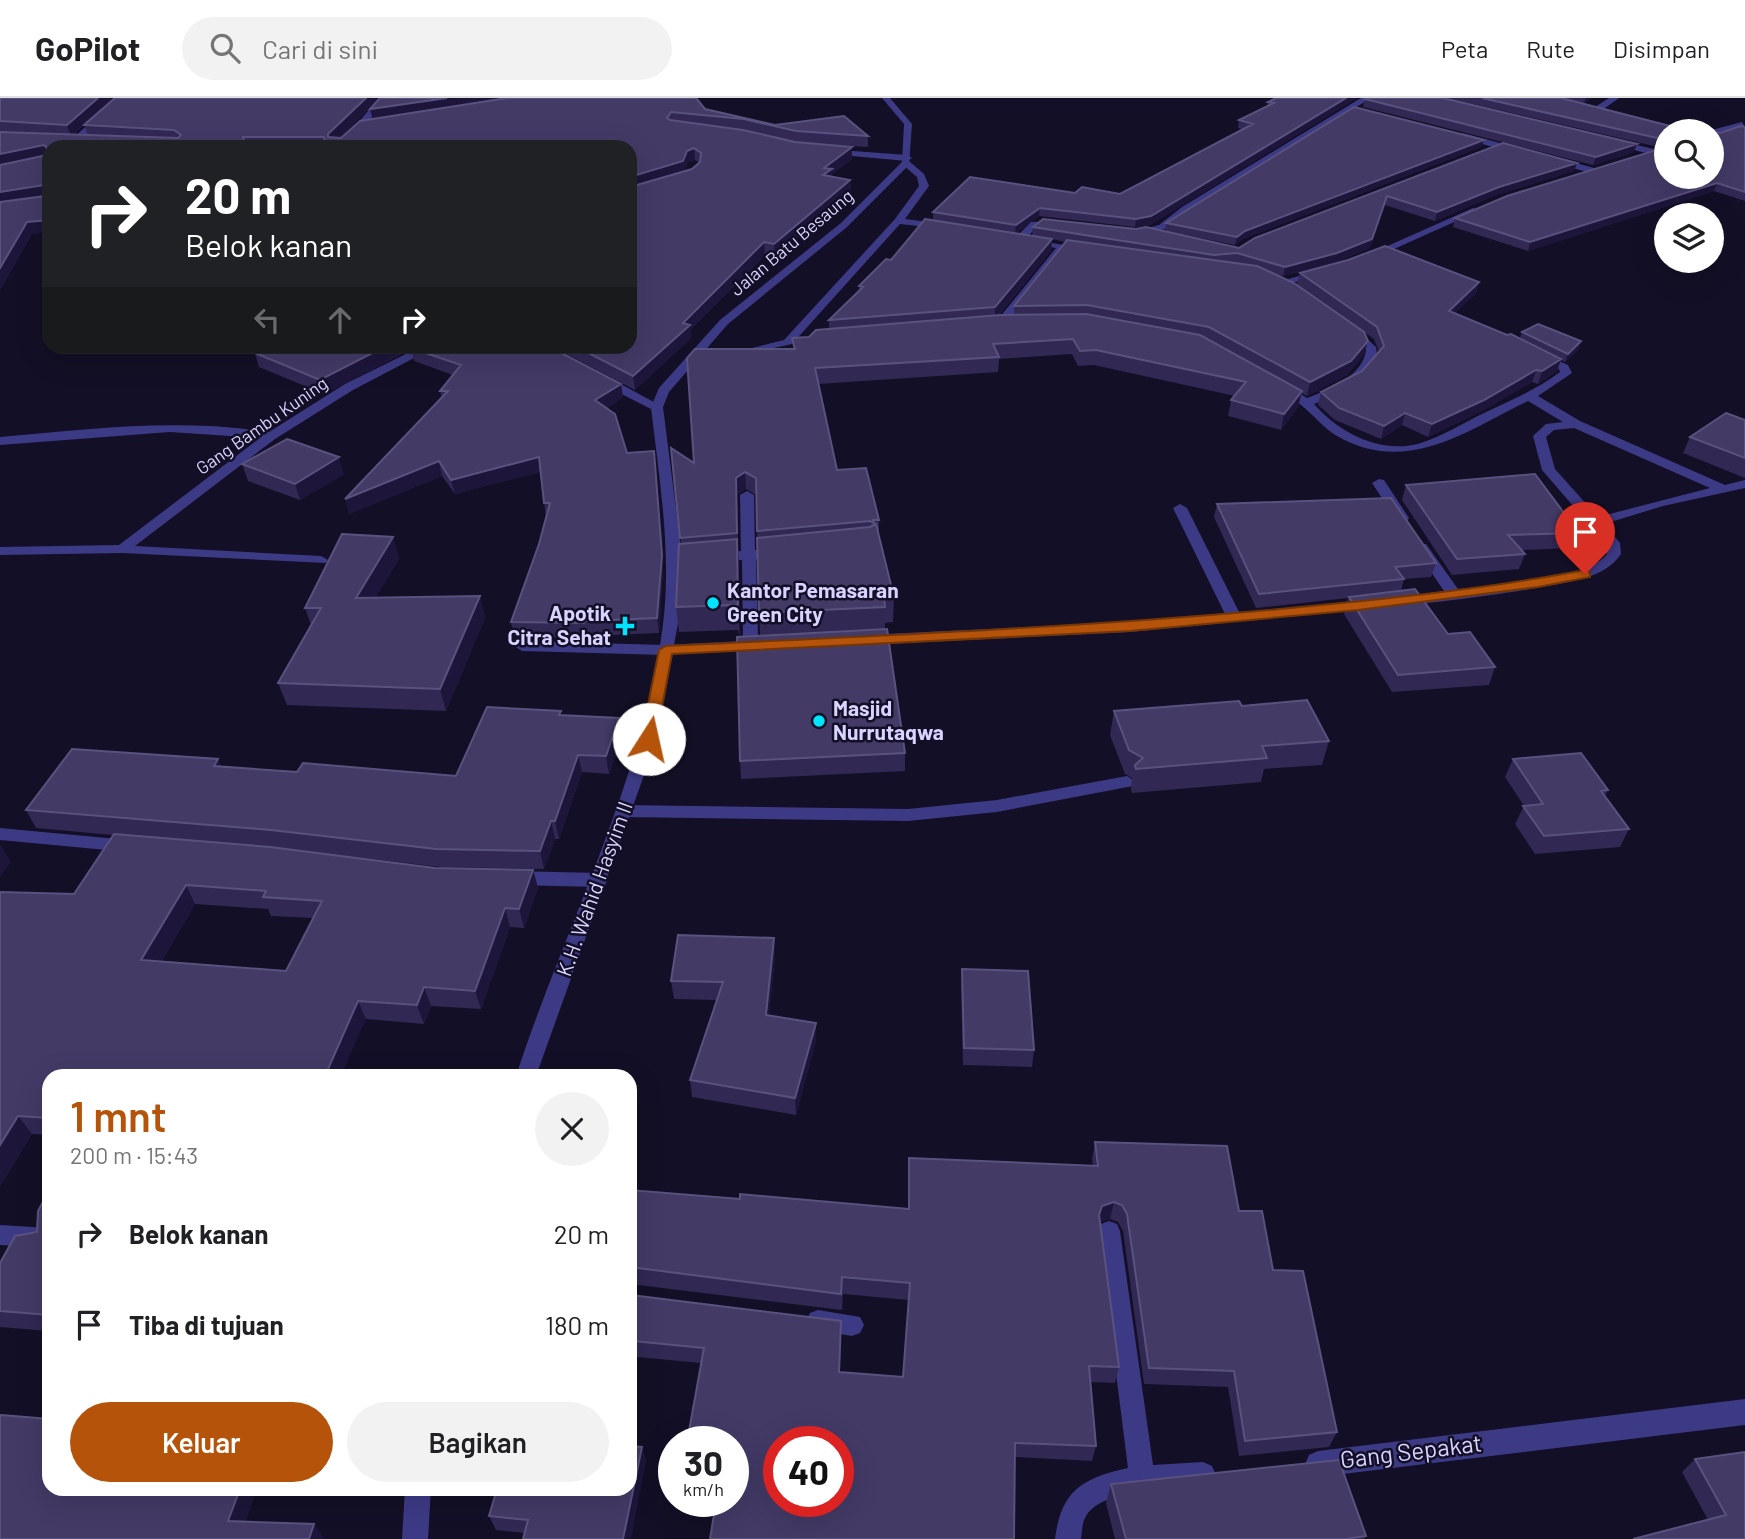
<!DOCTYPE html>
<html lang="id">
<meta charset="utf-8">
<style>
:root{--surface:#fff;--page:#f2f2f2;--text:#202124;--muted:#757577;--line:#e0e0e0;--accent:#b45309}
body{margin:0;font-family:Barlow,sans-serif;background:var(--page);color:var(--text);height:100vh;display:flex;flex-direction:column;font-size:26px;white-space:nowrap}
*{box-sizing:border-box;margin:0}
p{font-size:23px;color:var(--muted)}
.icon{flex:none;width:38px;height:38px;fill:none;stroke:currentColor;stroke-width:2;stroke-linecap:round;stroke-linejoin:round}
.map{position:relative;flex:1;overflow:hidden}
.panel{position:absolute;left:42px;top:971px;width:595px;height:427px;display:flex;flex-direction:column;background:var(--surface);border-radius:21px;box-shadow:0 7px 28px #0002}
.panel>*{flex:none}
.top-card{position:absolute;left:42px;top:42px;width:595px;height:214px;border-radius:21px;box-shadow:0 7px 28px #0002;background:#202124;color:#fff;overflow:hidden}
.controls{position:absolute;left:1654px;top:21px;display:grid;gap:14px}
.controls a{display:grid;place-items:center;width:70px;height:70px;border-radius:50%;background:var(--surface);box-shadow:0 7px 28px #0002;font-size:35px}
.speed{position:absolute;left:658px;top:1328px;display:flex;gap:14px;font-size:35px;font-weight:700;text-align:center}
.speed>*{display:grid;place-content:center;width:91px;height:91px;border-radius:50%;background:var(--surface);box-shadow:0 7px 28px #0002;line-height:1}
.speed small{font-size:18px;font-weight:400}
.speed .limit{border:10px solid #d22;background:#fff;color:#111}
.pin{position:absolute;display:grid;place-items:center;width:60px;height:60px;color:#fff;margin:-72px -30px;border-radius:50% 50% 50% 0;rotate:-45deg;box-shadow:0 0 7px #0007}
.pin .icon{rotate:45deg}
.me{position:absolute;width:77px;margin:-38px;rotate:10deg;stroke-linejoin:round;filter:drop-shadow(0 0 5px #0008)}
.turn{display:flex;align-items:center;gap:24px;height:147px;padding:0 28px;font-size:32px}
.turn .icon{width:91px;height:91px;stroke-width:2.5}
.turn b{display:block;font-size:49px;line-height:60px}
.lanes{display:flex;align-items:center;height:66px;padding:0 28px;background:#0003;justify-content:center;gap:35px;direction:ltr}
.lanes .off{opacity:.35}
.round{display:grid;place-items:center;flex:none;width:74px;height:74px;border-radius:37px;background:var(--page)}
.head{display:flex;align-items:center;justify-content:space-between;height:119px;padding:0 28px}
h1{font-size:42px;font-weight:600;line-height:52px;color:var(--accent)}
.action{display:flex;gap:14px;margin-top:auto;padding:14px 28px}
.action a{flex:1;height:80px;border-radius:42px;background:var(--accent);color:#fff;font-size:28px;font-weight:600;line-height:80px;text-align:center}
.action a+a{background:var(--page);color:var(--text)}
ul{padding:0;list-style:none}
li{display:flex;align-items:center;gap:21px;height:91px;padding:0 28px}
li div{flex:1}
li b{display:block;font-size:26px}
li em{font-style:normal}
header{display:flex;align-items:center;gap:42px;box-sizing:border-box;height:98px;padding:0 35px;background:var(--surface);border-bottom:2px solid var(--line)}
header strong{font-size:33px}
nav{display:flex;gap:38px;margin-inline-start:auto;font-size:24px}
.search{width:490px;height:63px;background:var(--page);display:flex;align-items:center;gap:18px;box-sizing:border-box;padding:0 24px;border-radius:38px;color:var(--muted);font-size:26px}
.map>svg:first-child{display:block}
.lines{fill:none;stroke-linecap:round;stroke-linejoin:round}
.service{fill:#3d3a85;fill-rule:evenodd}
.minor{fill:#3d3a85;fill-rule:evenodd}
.tertiary{fill:#3d3a85;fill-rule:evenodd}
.wall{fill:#312854;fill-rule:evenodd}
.shaded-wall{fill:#1d163a}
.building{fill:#433a66;stroke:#5a527e;stroke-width:2;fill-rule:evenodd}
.route{fill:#b45309;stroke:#753606;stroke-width:2}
.poi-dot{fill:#00e5ff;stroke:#130f26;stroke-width:2.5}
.labels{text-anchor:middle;stroke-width:5;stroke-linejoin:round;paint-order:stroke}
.far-street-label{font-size:18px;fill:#d9d4ff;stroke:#130f26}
.poi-label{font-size:21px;font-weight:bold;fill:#d9d4ff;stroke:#130f26;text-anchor:start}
.street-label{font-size:21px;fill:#d9d4ff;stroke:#130f26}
.near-street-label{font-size:24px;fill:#d9d4ff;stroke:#130f26}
</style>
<header>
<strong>GoPilot</strong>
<div class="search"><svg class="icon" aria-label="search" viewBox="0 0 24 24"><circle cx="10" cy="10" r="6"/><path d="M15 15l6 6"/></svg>Cari di sini</div>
<nav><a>Peta</a><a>Rute</a><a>Disimpan</a></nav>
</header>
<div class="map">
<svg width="1745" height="1441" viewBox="0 0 1745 1441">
<rect width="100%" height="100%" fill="#130f26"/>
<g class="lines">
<path class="service" d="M826 51 907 57 912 60 907 63 829 56 826 55Z"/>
<path class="minor" d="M117 0H126L78 45H72V41Z
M1361 0H1371L1188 113 1165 131 1134 138 1129 135 1159 127 1182 109Z
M1609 0H1619L1598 15H1592V11Z
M376 4 383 6 361 32H355V28Z
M1742 24 1745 29 1712 37V33H1708Z
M1462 35 1523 51 1524 53 1520 56 1459 40 1458 38Z
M1615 42 1658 52 1659 54 1655 57 1612 47V43Z
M1554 59 1594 70 1596 72 1591 75 1551 64 1549 62Z
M903 63H909L924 76 929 88 905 121 943 126 948 129 946 131 900 126 792 246 737 258V254L784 242 895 121 919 88 917 79 903 67Z
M1473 110 1481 112 1374 160 1365 158Z
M1062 123 1065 124V128L1037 129 1026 140 1089 152 1084 155 1065 152 1003 229H995V225L1056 150 1025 144V141L1019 144 1014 141 1031 124Z
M1320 172 1324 173V177L1283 187 1278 184Z
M1345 228H1353L1376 249C1383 277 1335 298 1314 306 1339 335 1382 357 1421 345 1443 338 1463 325 1484 315 1511 302 1536 292 1560 274L1559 271 1535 259V255L1539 254 1568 267 1572 275 1538 298 1580 323 1725 387 1745 382V390L1663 408 1604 426 1620 445 1621 456C1613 467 1604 473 1591 478 1572 487 1410 510 1393 506L1391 503 1393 500 1444 493 1414 449 1416 446H1426L1458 491C1491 487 1587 482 1607 456L1606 446 1542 372 1533 338 1546 326 1563 324 1528 303C1466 333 1407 378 1337 338 1323 330 1314 317 1301 307 1294 301 1285 297 1278 293V287H1286L1307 300C1329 292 1363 278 1366 252L1345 232ZM1574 330 1710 390 1598 419 1555 371 1546 339 1554 332Z
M422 248H437L353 292 275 341 135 448 321 458 328 462 326 465 122 455 0 457V449L119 447 260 340 170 334 0 347V339C90 331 179 320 269 334L345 286Z
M596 277H604L663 309 653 312 596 283Z
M1379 381 1384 382 1409 420 1407 423H1397L1395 420 1372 385Z
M747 393 754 397 755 452 780 450 787 454 780 458 756 461 758 542 765 544 768 547 765 550 665 557 522 553 514 548 522 543 665 547 743 543 742 462 717 464 710 460 717 456 741 453 740 397Z
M1180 406 1187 410 1239 514 1367 503 1374 507 1367 511 1130 534 864 547 856 542 864 537 1130 524 1225 516 1173 410Z
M1127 678 1136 684 1133 688 997 714 908 723 624 719 615 713 624 707 908 711 997 702Z
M0 730 128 742 134 744 137 748 134 752 128 754 0 742Z
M512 773 599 775 605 777 608 782 605 787 599 789 512 787 506 785 503 780 506 775Z
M1109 1123 1117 1126 1120 1133 1153 1367 1203 1364 1212 1368 1216 1377 1212 1386 1203 1390C1173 1392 1100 1389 1085 1420 1082 1426 1082 1434 1081 1441H1055C1061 1393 1082 1380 1128 1370L1098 1133 1101 1126Z
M0 1127 49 1130V1150L0 1147Z
M818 1212 860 1219 864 1227 860 1235 852 1238 810 1231 806 1223 810 1215Z
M1745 1301V1327L1318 1379 1309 1375 1305 1366 1309 1357 1318 1353Z"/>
<path class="tertiary" d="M882 0H890L912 26 909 67 847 129 728 226 669 294 663 309 680 443 678 525 657 641 536 978H516C564 830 644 681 663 526 672 454 659 380 651 309L659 290 720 222 841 125 902 64 904 26Z
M405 1391H431L428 1441H402Z"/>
</g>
<path class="wall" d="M0 0H114L73 37H88L84 27 115 0H696L705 11 775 27 868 38V49L802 45 852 61 832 76V79L850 82 851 94 775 159 765 157 690 232 691 240 635 292 551 248H630V49H49V134L32 136 0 192ZM379 1 372 21 341 40H339ZM695 62 699 65 692 71 684 73 688 64Z
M1276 0H1357L1150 127 1135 129 1039 118 1016 135 1032 137 1033 129 1239 150 1503 45 1577 65 1574 73 1496 97 1435 123 1385 107 1370 150 1335 164 1283 178 1272 175 1297 186 1300 175 1479 184 1476 195 1455 215 1507 237 1520 240 1522 234 1579 251 1565 264 1561 262 1557 273 1538 286 1532 284 1480 314 1428 339 1402 327 1381 341 1335 322 1318 307 1321 294 1362 273 1379 254 1374 241 1364 234V257L1347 277 1307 298 1301 295 1298 309 1281 332 1228 318 1231 302 1235 298 1094 267 1078 268 1072 256 999 261 998 274 818 286 837 372 879 422V437L894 499 893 524 885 525V531L905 655V673L741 681 740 663V538L738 532 679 534 676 509 681 446 671 350 694 365 793 251 792 240 809 239 829 231V222L859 193V188L891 162 933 122V114L1075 95 1120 96 1242 31 1238 30 1239 22 1267 8 1268 4ZM1052 141 1066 144 1014 208V217L998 218 1051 153ZM746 391 756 397 760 537 740 538 737 397Z
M1447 0H1561L1666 33V45L1654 48Z
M1562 0H1592L1584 5Z
M1365 1 1634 54 1593 67 1363 9Z
M1745 29V103L1714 93 1528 153 1453 129 1455 120 1720 35Z
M1484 42 1481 49 1243 141 1235 147 1165 133 1166 125Z
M291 248H548L621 286 623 299 607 310 627 355 654 353 663 472 659 535 588 538 587 540 514 539 511 524 539 446 546 419 540 374 455 396 442 378 349 416 442 300 440 293 453 277 414 263 411 251 324 296 259 269 255 255Z
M1745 322V380L1683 355 1690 339Z
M242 366 344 376 300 402 248 383Z
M1406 387 1579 435 1573 450 1521 452 1525 456 1519 471 1452 477 1402 402Z
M1217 406 1436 465 1431 479 1404 481 1401 493 1448 536 1495 569 1489 587 1392 594 1344 516 1348 500 1256 510 1214 419Z
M393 439 399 461 376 499 480 498 485 520 446 613 287 607 278 585 311 527 305 510Z
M1242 608 1329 643 1322 667 1264 671 1261 684 1132 695 1131 691 1132 680 1125 676 1110 637 1114 613Z
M562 617 619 620 622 638 609 676 582 674 559 741H555L544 771 441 769 329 756 435 770 533 772 538 790 524 830 510 829 481 911 431 908 424 926 366 921 49 978V1037L32 1036 0 1088V794L74 796 113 737 36 730 26 712 218 661 221 669 297 674 456 678ZM195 806 268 811 271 818 313 820 286 873 162 863Z
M1513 661 1608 692 1605 698 1629 731 1620 749 1535 756 1515 726 1524 708 1505 679Z
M774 840 775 858 769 917 816 943 796 1017 692 999 690 982 717 902 674 901 671 883Z
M962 871 1034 952 1032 969 963 967 961 889Z
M1095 1044 1239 1113 1273 1172 1337 1334 1329 1349 1239 1358 1228 1289 1144 1286 1123 1133 1118 1124 1110 1121 1100 1124 1119 1269 1115 1285 1090 1284 1096 1348 1092 1363 733 1344 701 1265 637 1259 630 1291V1197L841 1239 840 1274 903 1279 909 1202 843 1196 842 1212 630 1186V1092L740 1101 909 1111 1093 1068 1092 1061Z
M49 1093V1233L0 1229V1165L37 1134Z
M642 1349 646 1364 525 1435 496 1432 489 1418Z
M1695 1361 1745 1441 1708 1422 1682 1374Z
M1111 1386 1366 1438 1364 1441H1115L1106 1405Z"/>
<path class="shaded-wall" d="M98 0H114L71 38 67 27Z
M366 0H378L379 1 331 47 328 39V36Z
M447 0H522L373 22 370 11Z
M1346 0H1357L1150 127 1135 129 1136 121Z
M1586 0H1592L1584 5Z
M1666 38V45L1654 48 1657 40Z
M1484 42 1481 49 1243 141 1235 147 1237 139 1245 133Z
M1637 46 1634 54 1593 67 1596 59Z
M44 47 48 58 0 68V56Z
M852 49V61L832 76V83L823 77 824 70Z
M694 50 695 62 688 64 684 75 630 91V79Z
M1577 65 1574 73 1496 97 1435 123 1437 114 1499 89Z
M850 82 851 94 775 159 774 146Z
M1717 85 1714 93 1528 153 1530 144Z
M44 87 49 98 0 106V94Z
M1387 98 1370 150 1335 164 1283 178 1285 169Z
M1040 110 1039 118 1015 135 1016 127Z
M49 122V134L32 136 0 192V170L27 124Z
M1052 141 1051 153 995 221V209Z
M764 144 765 157 690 232 691 240 635 292 633 278 683 225Z
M1479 184 1476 195 1445 225 1449 213Z
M1368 243 1364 257 1347 277 1307 298 1310 284Z
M1581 243 1579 251 1565 264 1568 256Z
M386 248H415L324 296 320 282Z
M1561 261 1557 273 1538 286 1542 273Z
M1536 272 1532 284 1480 314 1428 339 1432 326Z
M621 286 623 299 597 316 595 302Z
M1302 293 1298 309 1281 332 1284 316Z
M1405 315 1402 327 1381 341 1384 328Z
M654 353 663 472 659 535 657 520Z
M339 359 344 376 300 402 295 386Z
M539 359 542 374 455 396 451 382Z
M439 363 442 378 349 416 345 401Z
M745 374 746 391 737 397 738 452 736 380Z
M393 439 399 461 363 521 356 500Z
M737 441 739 466 740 541 738 515Z
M480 498 485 520 446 613 440 591Z
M619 620 622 638 609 676 606 658Z
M578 657 582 674 559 741 555 723Z
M218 661 226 679 214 668Z
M551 723 555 741 544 771 540 753Z
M0 746 11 764 0 779Z
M533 772 538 790 524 830 519 811Z
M186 787 195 806 152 881 141 862Z
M505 810 510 829 481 911 475 893Z
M774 840 775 858 767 935 766 917Z
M424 889 431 908 424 926 417 907Z
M358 903 366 921 341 978H325Z
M816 925V943L796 1017 795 1000Z
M18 1018 32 1036 0 1088V1047Z
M1114 1104 1110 1121 1099 1125V1117L1102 1108Z
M841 1223V1239L839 1289V1274Z
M633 1243 637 1259 630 1291V1255Z
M642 1349 646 1364 631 1441H623Z
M240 1391H257L241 1438 228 1423Z
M314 1426 324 1440V1441H309Z"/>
<path class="building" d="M0 0H98L67 27 0 23Z
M115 0H366L328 36V39L341 40 360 23 507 0H696L705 11 775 27 844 18 868 38 796 33 744 21 671 14 667 20 670 22 743 32 795 44 852 49 824 70 832 71 823 77 850 82 774 146 764 144 683 225 690 227 633 278 575 248H630V89L692 71 700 64 701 55 694 50 687 53 683 63 630 79V49H326L324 39H243L245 49H49V122L27 124 0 170V104L45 98 47 89 44 87 0 94V67L47 57V50L44 47 0 56V34L178 40 181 37 174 32 84 27Z
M380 0H447L370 11Z
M1276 0H1346L1151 118 1136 121 1040 110 1016 127 933 114 970 79 1075 95 1082 89 1120 96 1253 26 1239 22 1274 5 1268 4Z
M1366 0H1443L1637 46 1596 59 1365 1Z
M1482 0H1561L1670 28 1710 33H1666V38L1657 40Z
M1354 9 1484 42 1245 133 1237 139 1166 125Z
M1741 28 1745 29V94L1717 85 1530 144 1455 120 1507 98 1666 49V79H1712V33L1720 35Z
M1503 45 1577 65 1499 89 1437 114 1387 98 1372 141 1337 155 1285 169 1237 155 1214 157 1033 129 1043 121 1136 131 1146 129 1239 150 1255 140Z
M925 121 1052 141 995 209 829 222 863 189 859 188 886 161 891 162Z
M1067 142 1257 168 1294 185 1364 234 1368 243 1351 263 1310 284 1209 229 1087 207 1014 208Z
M1385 148 1479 184 1449 213 1507 237 1511 236 1561 261 1542 273 1536 272 1484 302 1432 326 1405 315 1384 328 1339 310 1321 294 1362 273 1384 248 1377 229 1300 175 1348 162Z
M1086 216 1200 237 1302 293 1284 316 1231 302 1246 284 1096 252 1080 253 1073 241 993 246 999 259 815 270 837 372 866 370 879 422H873L874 425 870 423 757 433 756 380 745 374 736 380 737 435 680 440 671 350 694 365 687 260 695 251H795L792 240 809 239 816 232 1000 217Z
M1538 226 1581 243 1568 256 1522 234Z
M291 248H386L320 282 255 255Z
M413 248H548L621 286 595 302 615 316 627 355 654 353 662 457 657 520 585 523 584 525 511 524 539 446 550 405H544L539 359 451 382 439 363 345 401 448 293H440L461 267 411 250Z
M1726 315 1745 322V360L1690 339Z
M287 341 339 359 295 386 242 366Z
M1535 376 1579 435 1508 437 1525 456 1457 461 1406 387Z
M1391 400 1436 465 1395 469 1404 481 1259 496 1217 406Z
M876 426 894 499 884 500 885 509 759 515 757 440 870 429Z
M342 436 393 439 356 500 480 498 440 591 278 585 321 510H305Z
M737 441 738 515 736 507 676 509 679 446Z
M1415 491 1448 536 1470 534 1495 569 1398 577 1349 499Z
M887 531 905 655 740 663 737 539Z
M1307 602 1329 643 1262 648 1267 660 1136 671 1135 667 1143 660 1129 652 1114 613 1239 603 1242 608Z
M487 609 561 613 559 617 619 620 606 658 578 657 555 723H551L540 753 436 751 271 732 26 712 72 651 218 661 214 668 297 674 303 665 456 678Z
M1581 655 1608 692 1601 693 1629 731 1544 738 1523 708 1543 706 1513 661Z
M114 736 270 749 435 770 533 772 519 811 505 810 475 893 424 889 417 907 358 903 325 978H49V1020L18 1018 0 1047V794L74 796ZM186 787 266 793 263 799 322 803 286 873 141 862Z
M678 837 774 840 766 917 816 925 795 1000 690 982 723 884 671 883Z
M962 871 1028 873 1034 952 964 950Z
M1095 1044 1227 1048 1239 1113H1262L1273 1172 1303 1173 1337 1334 1245 1343 1234 1273 1149 1270 1127 1116 1122 1107 1114 1104 1102 1108 1099 1117 1119 1269 1089 1268 1096 1348 1015 1345 1014 1441H710L716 1404H733V1344H687L704 1250 633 1243 630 1255V1197L841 1223 839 1274 903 1279 910 1185 842 1179 841 1196 630 1169V1092L740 1101V1096L909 1111V1060L1098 1068ZM779 1344H838V1404H779Z
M49 1093V1217L0 1213V1165L15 1138 37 1134 38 1113Z
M1 1317 49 1321V1391H240L228 1423 314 1426 309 1441H0V1319Z
M630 1348 642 1349 623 1441H523L528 1422 489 1418 497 1391H630Z
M1745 1354V1441H1633L1726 1417 1695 1361Z
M1339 1362 1366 1438 1346 1441H1126L1111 1386Z"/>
<path class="route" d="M1585 472 1590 474V479L1538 489 1358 512 1130 533 672 556 656 641 649 646 641 641 659 552 666 548C867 538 1069 530 1269 512 1375 502 1481 492 1585 472Z"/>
<g class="poi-dot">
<circle cx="713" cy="505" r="7"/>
<path d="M621.5 517.5h7v7h7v7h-7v7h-7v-7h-7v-7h7z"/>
<circle cx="819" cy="623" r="7"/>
</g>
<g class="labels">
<g class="far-street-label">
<text transform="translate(792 145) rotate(-40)" y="6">Jalan Batu Besaung</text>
<text transform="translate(262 328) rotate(-35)" y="6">Gang Bambu Kuning</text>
</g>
<g class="poi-label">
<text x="727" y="500">Kantor Pemasaran<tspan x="727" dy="24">Green City</tspan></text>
<text x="611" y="523" text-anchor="end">Apotik<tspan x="611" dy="24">Citra Sehat</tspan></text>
<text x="833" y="618">Masjid<tspan x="833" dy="24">Nurrutaqwa</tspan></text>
</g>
<g class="street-label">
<text transform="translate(595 791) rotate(-70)" y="7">K.H. Wahid Hasyim II</text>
</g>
<g class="near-street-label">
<text transform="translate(1411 1354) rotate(-7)" y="8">Gang Sepakat</text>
</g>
</g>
</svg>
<div class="controls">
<a><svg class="icon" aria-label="search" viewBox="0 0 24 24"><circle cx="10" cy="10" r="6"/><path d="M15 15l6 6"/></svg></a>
<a><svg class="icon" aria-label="layers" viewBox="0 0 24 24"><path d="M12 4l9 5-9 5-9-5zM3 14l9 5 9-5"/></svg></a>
</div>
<div class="speed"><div>30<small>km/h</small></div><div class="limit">40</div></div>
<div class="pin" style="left:1585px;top:476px;background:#d93025"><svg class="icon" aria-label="arrive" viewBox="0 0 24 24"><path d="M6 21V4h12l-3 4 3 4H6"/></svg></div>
<svg class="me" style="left:649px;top:641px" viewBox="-20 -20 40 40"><circle r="19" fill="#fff"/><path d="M0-13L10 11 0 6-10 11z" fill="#b45309"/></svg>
<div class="top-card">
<div class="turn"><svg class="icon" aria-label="right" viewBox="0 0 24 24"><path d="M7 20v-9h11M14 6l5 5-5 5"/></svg><div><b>20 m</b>Belok kanan</div></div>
<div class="lanes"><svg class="icon off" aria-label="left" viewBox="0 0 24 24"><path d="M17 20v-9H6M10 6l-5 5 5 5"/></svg><svg class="icon off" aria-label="ahead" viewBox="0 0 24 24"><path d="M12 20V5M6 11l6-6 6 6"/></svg><svg class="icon" aria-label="right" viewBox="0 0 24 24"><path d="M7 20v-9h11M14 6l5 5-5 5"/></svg></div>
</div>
<section class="panel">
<div class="head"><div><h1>1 mnt</h1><p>200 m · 15:43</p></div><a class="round"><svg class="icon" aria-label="close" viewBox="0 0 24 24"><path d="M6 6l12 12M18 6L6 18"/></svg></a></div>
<ul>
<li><svg class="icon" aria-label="right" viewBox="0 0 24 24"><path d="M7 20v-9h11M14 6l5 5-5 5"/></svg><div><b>Belok kanan</b></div><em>20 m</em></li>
<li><svg class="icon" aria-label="arrive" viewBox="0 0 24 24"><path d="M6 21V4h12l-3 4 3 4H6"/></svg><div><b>Tiba di tujuan</b></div><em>180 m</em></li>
</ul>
<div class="action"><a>Keluar</a><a>Bagikan</a></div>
</section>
</div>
